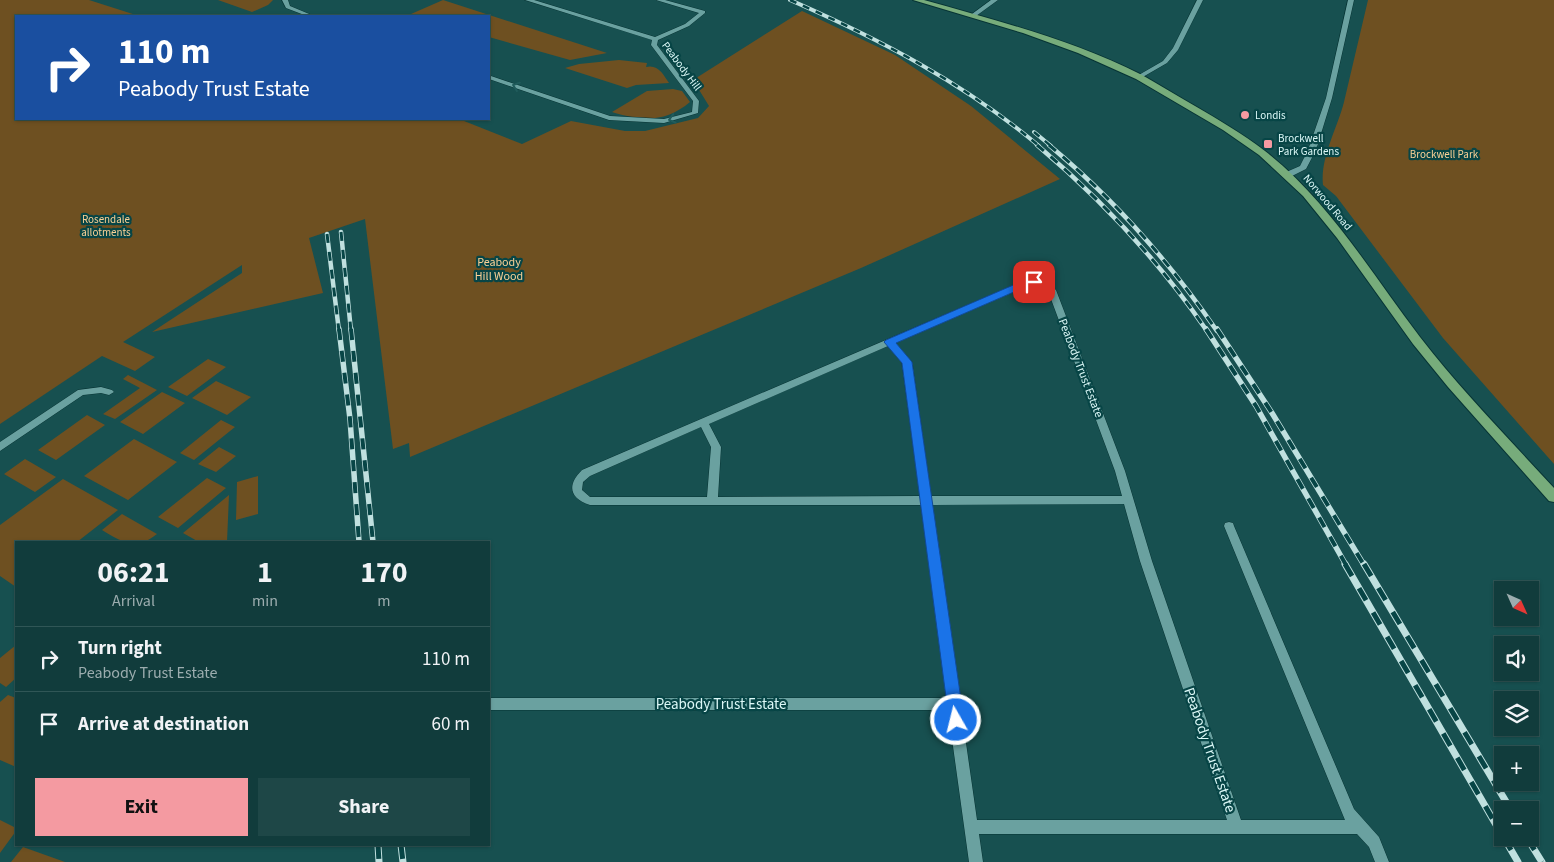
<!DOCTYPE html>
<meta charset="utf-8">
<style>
:root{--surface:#113c3c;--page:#1e4747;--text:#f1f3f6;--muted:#9cadaf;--line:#305656;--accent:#f49aa1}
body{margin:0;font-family:"Source Sans 3",sans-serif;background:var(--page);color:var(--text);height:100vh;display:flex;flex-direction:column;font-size:19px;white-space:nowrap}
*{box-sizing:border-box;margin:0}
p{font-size:16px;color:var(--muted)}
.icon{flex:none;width:28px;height:28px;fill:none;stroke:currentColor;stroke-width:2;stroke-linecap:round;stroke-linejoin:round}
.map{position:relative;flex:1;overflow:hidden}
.sheet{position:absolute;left:15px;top:541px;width:475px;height:305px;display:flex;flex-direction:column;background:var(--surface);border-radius:0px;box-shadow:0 1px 4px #0004,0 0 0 1px var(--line)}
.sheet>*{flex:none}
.top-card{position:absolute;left:15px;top:15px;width:475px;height:105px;border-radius:0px;box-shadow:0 1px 4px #0004,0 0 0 1px var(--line);background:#1a4fa0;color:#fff;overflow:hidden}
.needle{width:32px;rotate:135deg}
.fabs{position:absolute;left:1494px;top:581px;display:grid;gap:10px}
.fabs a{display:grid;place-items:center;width:45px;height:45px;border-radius:0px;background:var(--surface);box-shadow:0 1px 4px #0004,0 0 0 1px var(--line);font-size:25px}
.pin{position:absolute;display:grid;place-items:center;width:42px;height:42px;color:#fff;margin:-21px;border-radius:10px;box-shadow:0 2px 8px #0006}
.me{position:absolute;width:55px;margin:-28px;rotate:352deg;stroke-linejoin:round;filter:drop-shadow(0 0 4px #0008)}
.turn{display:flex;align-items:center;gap:18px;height:105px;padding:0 20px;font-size:22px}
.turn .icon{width:65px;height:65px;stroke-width:2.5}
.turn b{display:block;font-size:35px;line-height:42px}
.eta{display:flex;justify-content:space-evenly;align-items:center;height:85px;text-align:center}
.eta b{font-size:30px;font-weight:700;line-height:35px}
.button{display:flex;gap:10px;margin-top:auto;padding:10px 20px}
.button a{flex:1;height:58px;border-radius:0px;background:var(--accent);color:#111;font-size:20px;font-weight:700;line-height:58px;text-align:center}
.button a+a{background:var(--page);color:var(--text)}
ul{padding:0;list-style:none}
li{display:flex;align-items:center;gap:15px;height:65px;padding:0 20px;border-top:1px solid var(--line)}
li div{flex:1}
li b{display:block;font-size:19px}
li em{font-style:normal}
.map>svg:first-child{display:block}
.green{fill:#6e5021}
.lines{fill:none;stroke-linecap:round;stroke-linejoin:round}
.street-casing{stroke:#073434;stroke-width:1}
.primary-casing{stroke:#073434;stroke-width:2}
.street{fill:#6aa1a0;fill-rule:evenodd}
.primary{fill:#77ac7b;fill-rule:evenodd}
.rail-far3-casing{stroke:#c0e0df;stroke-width:4}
.rail-far2-casing{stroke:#c0e0df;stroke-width:4.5}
.rail-far1-casing{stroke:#c0e0df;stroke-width:5.5}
.rail-casing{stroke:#c0e0df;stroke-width:7}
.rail-far3{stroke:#074546;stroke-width:2.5;stroke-dasharray:7;stroke-linecap:butt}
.rail-far2{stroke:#074546;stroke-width:3;stroke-dasharray:9;stroke-linecap:butt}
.rail-far1{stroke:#074546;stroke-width:4;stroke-dasharray:11;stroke-linecap:butt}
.rail{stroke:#074546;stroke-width:5;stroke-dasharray:14;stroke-linecap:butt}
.oneway{stroke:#205c5c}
.route{fill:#1a73e8;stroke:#114b97}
.poi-dot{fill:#f49aa1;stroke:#074546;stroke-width:2}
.labels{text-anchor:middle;stroke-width:4.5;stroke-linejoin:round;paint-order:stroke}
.far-street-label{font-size:11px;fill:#dcf8f7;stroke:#074546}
.far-poi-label{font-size:11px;fill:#dcf8f7;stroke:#074546;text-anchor:start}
.far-park-label{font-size:11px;fill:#fbd196;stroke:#074546}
.park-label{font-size:12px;fill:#fbd196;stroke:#074546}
.street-label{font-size:12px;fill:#dcf8f7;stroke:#074546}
.near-street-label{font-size:15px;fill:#dcf8f7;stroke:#074546}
</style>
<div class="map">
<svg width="1554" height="862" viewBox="0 0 1554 862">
<rect width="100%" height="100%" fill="#175050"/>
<path class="green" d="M0 0H89L139 16H16V119H459L522 144 571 121 625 131H645L698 118 709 106 693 80 802 11 895 55 971 106 1060 179 861 268 410 457 409 443 393 449 365 219 309 238 323 293 152 332 242 273V265L123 342 155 357 135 371 102 356 0 424Z
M218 0H273L268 5 252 12Z
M443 0 607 53 570 60 489 37V16H418L411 14Z
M1368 0H1554V464L1443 338 1336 196 1323 185C1320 158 1337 129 1344 102 1352 68 1360 34 1368 0Z
M619 60 647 63 646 67C658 64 663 74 669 83L636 85 627 88 565 68 579 64Z
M673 89 682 91 690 102C665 123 642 121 612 112L647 91Z
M208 359 226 367 187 396 168 387Z
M128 375 157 390 115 419 103 414 140 388 123 379Z
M216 381 251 397 227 415 192 398Z
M162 392 185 403 143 434 120 422Z
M87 415 105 425 56 460 38 450Z
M221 420 235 427 194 460 180 453Z
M134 439 177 462 128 500 84 476Z
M219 447 236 456 216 472 198 464Z
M25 459 56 477 35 492 4 474Z
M258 476V514L236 520 237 482Z
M207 478 226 488 178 528 158 517Z
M63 479 118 510 77 542H16V587L0 576V525Z
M229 495 227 542H199L183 533Z
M122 514 157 534C136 551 122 542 102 530Z
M16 645V678L6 687 0 683V658Z
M8 695 16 698V767L0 760V702Z
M0 820 16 828V831L0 853Z
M23 847 65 862H11Z"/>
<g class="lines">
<defs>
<path id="street" d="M282 0H288L290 6 314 16H307L286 8Z
M525 0H534L655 37 685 24 699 13 656 0H665L705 11V13L689 26 658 40 657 45 699 101 698 113 664 123 609 120 489 79V75L491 76 610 116 664 119 692 112 693 101 651 45 652 40Z
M991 0H998L976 16H972V14Z
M1197 0H1203L1178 50 1167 63 1141 78H1137V76L1163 61 1173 48Z
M1348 0H1354L1332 98 1316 150 1306 169 1290 177H1284V173L1300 166 1308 150 1326 98Z
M1036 279 1047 282 1056 290 1125 471 1152 561 1241 820H1345L1224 526 1225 523 1229 522 1233 523 1234 526 1354 809 1379 837 1389 862H1375L1369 847 1357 834H979L983 862H969L948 710H489V698H947L921 505H590C569 498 567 485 582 470L1026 280ZM1030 285H1039L1048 291 1115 471 1122 496H931L912 362 895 343ZM888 346 902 363 920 496 718 497 721 447 709 424ZM701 427 711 447 707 497H590L582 490 583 482 590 476ZM1124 504 1140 561 1227 820H977L932 505Z
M101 387 112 390 114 392 109 395 101 393 83 395 0 451V442L78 390Z"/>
<path id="primary" d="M913 0H924C998 21 1073 40 1142 75 1160 85 1177 96 1195 106 1219 120 1243 134 1265 151 1329 201 1371 273 1420 337 1461 390 1509 439 1554 488V502L1549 501 1448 387 1413 344 1337 238 1303 196 1259 155 1223 130 1136 79 1078 53 1023 33Z"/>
</defs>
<use href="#street" class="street-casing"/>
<use href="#primary" class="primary-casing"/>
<use href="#street" class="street"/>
<use href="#primary" class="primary"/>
<defs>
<path id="rail-far3" d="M790 0C879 39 964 83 1039 146
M1034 132 1051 146"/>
<path id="rail-far2" d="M1037 145C1101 199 1159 261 1207 331
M1049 145C1114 199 1169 261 1217 331
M341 232 351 331
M327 234 339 331"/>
<path id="rail-far1" d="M339 329 350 419 359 542
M351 329 373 542
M1206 329 1256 406 1346 565
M1217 329 1272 413 1364 565"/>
<path id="rail" d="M1345 564 1502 835
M1364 564 1511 810
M1504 838 1518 862
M1527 838 1542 862
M378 845 379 862
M401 845 403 862"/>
</defs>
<use href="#rail-far3" class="rail-far3-casing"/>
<use href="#rail-far2" class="rail-far2-casing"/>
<use href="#rail-far1" class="rail-far1-casing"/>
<use href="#rail" class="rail-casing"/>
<use href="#rail-far3" class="rail-far3"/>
<use href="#rail-far2" class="rail-far2"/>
<use href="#rail-far1" class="rail-far1"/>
<use href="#rail" class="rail"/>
</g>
<defs><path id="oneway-chevron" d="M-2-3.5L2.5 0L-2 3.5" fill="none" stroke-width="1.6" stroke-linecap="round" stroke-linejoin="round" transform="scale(1.25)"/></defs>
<g class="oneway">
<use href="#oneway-chevron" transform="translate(516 86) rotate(-161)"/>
<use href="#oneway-chevron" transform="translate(672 119) rotate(165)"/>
</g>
<path class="route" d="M1034 279 1039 282 1037 284 1030 285 896 343 912 362 964 720 961 725 956 727 951 725 949 720 902 363 884 342 886 340 1025 280Z"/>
<g class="poi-dot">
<circle cx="1245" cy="115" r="5"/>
<rect x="1263" y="139" width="10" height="10" rx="2.5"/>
</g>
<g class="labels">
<g class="far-street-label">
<text transform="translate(682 66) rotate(53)" y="4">Peabody Hill</text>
<text transform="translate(1328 202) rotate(50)" y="4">Norwood Road</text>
</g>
<g class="far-poi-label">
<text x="1255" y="119">Londis</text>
<text x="1278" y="142">Brockwell<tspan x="1278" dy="13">Park Gardens</tspan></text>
</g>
<g class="far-park-label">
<text x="1444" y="158">Brockwell Park</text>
<text x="106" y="223">Rosendale<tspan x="106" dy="13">allotments</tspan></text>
</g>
<g class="park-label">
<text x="499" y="266">Peabody<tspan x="499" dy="14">Hill Wood</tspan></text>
</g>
<g class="street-label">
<text transform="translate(1081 368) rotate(69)" y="4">Peabody Trust Estate</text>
</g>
<g class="near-street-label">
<text x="721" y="709">Peabody Trust Estate</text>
<text transform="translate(1210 750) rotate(71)" y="5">Peabody Trust Estate</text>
</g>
</g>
</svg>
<div class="fabs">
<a><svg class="needle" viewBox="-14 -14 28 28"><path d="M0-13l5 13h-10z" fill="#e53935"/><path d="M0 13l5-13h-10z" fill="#9cadaf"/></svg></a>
<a><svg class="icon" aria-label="sound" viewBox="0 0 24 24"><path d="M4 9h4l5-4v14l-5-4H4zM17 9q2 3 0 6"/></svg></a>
<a><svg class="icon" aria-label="layers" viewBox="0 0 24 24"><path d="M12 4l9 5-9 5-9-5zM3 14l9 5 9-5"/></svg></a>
<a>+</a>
<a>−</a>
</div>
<div class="pin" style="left:1034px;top:282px;background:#d93025"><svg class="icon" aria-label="arrive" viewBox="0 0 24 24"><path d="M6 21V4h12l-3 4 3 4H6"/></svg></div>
<svg class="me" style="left:956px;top:720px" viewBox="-20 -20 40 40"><circle r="17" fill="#1a73e8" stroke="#fff" stroke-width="3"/><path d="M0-11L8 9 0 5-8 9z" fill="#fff"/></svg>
<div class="top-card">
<div class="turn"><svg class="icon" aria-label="right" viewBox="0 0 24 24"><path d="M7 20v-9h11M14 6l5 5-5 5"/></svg><div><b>110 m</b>Peabody Trust Estate</div></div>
</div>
<section class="sheet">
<div class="eta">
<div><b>06:21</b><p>Arrival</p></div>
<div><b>1</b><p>min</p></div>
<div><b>170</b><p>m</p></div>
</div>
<ul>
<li><svg class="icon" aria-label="right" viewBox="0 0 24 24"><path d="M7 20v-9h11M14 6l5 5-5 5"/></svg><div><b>Turn right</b><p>Peabody Trust Estate</p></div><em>110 m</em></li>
<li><svg class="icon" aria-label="arrive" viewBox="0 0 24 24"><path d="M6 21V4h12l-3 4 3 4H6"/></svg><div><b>Arrive at destination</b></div><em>60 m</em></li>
</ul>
<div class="button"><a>Exit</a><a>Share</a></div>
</section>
</div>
